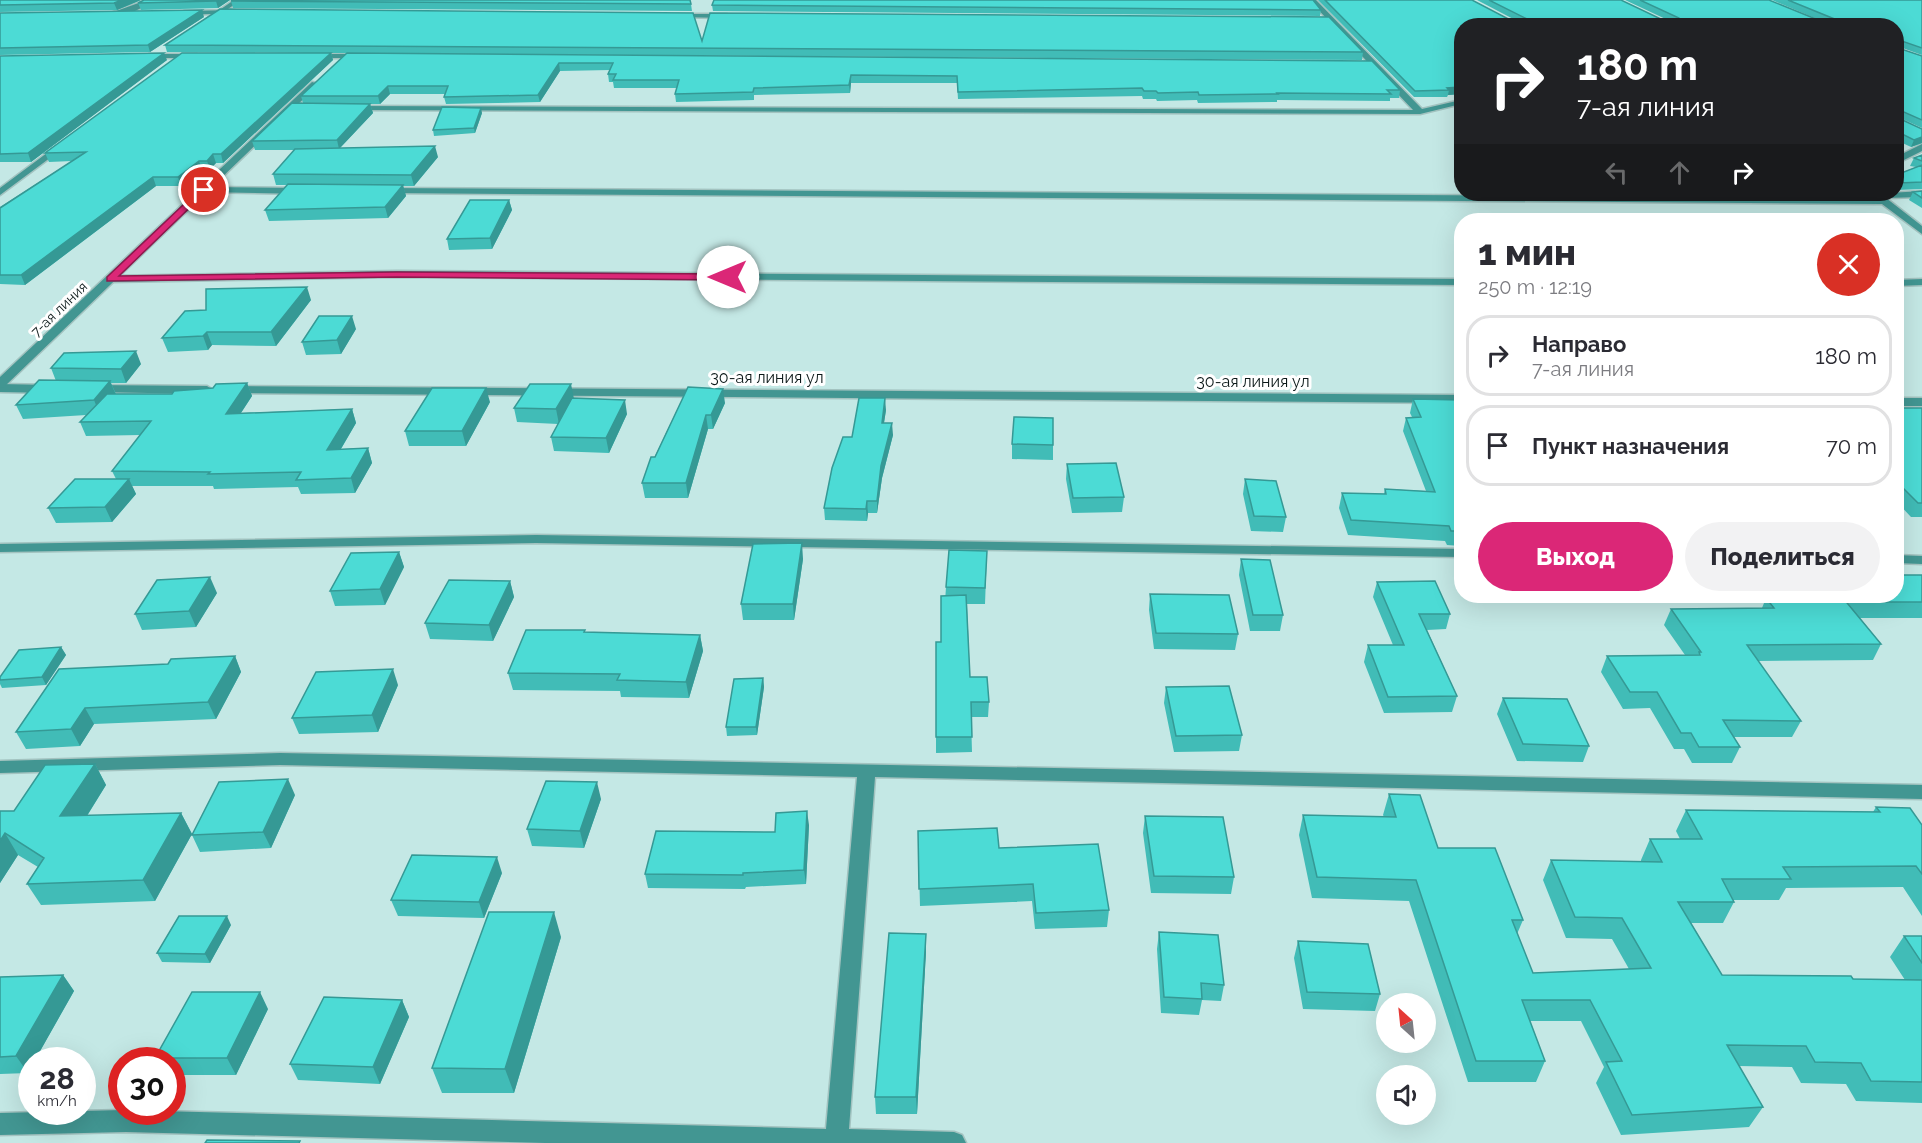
<!DOCTYPE html>
<html lang="ru">
<meta charset="utf-8">
<style>
:root{--surface:#fff;--page:#f2f2f3;--text:#2b2b33;--muted:#7c7c81;--line:#e1e1e2;--accent:#db2777}
body{margin:0;font-family:Raleway,sans-serif;background:var(--page);color:var(--text);height:100vh;display:flex;flex-direction:column;font-size:22px;white-space:nowrap}
*{box-sizing:border-box;margin:0}
p{font-size:20px;color:var(--muted)}
.icon{flex:none;width:33px;height:33px;fill:none;stroke:currentColor;stroke-width:2;stroke-linecap:round;stroke-linejoin:round}
.map{position:relative;flex:1;overflow:hidden}
.side{position:absolute;left:1454px;top:213px;width:450px;height:390px;display:flex;flex-direction:column;background:var(--surface);border-radius:24px;box-shadow:0 6px 24px #0002}
.side>*{flex:none}
.top-card{position:absolute;left:1454px;top:18px;width:450px;height:183px;border-radius:24px;box-shadow:0 6px 24px #0002;background:#202124;color:#fff;overflow:hidden}
.needle{width:39px;rotate:333deg}
.fabs{position:absolute;left:1376px;top:993px;display:grid;gap:12px}
.fabs a{display:grid;place-items:center;width:60px;height:60px;border-radius:50%;background:var(--surface);box-shadow:0 6px 24px #0002;font-size:30px}
.speed{position:absolute;left:18px;top:1047px;display:flex;gap:12px;font-size:30px;font-weight:700;text-align:center}
.speed>*{display:grid;place-content:center;width:78px;height:78px;border-radius:50%;background:var(--surface);box-shadow:0 6px 24px #0002;line-height:1}
.speed small{font-size:15px;font-weight:400}
.speed .limit{border:9px solid #d22;background:#fff;color:#111}
.pin{position:absolute;display:grid;place-items:center;width:51px;height:51px;color:#fff;margin:-26px;border:3px solid #fff;border-radius:50%;box-shadow:0 2px 6px #0007}
.me{position:absolute;width:66px;margin:-33px;rotate:270deg;stroke-linejoin:round;filter:drop-shadow(0 0 4px #0008)}
.turn{display:flex;align-items:center;gap:21px;height:126px;padding:0 24px;font-size:27px}
.turn .icon{width:78px;height:78px;stroke-width:2.5}
.turn b{display:block;font-size:42px;line-height:51px}
.lanes{display:flex;align-items:center;height:57px;padding:0 24px;background:#0003;justify-content:center;gap:30px;direction:ltr}
.lanes .off{opacity:.35}
.round{display:grid;place-items:center;flex:none;width:63px;height:63px;border-radius:32px;background:var(--page)}
.overview{display:flex;align-items:center;justify-content:space-between;height:102px;padding:0 24px}
h1{font-size:36px;font-weight:800;line-height:45px}
.primary-button{display:flex;gap:12px;margin-top:auto;padding:12px 24px}
.primary-button a{flex:1;height:69px;border-radius:36px;background:var(--accent);color:#fff;font-size:24px;font-weight:800;line-height:69px;text-align:center}
.primary-button a+a{background:var(--page);color:var(--text)}
ul{padding:0;list-style:none}
li{display:flex;align-items:center;gap:18px;height:81px;margin:0 12px 9px;padding:0 12px;border:3px solid var(--line);border-radius:24px}
li div{flex:1}
li b{display:block;font-size:22px}
li em{font-style:normal}
.map>svg:first-child{display:block}
.lines{fill:none;stroke-linecap:round;stroke-linejoin:round}
.minor-casing{stroke:#a3c3c0;stroke-width:3}
.tertiary-casing{stroke:#a3c3c0;stroke-width:3}
.minor{fill:#429692;fill-rule:evenodd}
.tertiary{fill:#429692;fill-rule:evenodd}
.wall{fill:#41bcb7}
.shaded-wall{fill:#359995}
.building{fill:#4cdbd5;stroke:#359995;stroke-width:1.5}
.route{fill:#db2777;stroke:#8e194d;stroke-width:1.5}
.labels{text-anchor:middle;stroke-width:6;stroke-linejoin:round;paint-order:stroke}
.far-street-label{font-size:14px;fill:#0b1818;stroke:#fff}
.street-label{font-size:16px;fill:#0b1818;stroke:#fff}
</style>
<div class="map">
<svg width="1922" height="1143" viewBox="0 0 1922 1143">
<rect width="100%" height="100%" fill="#c4e8e5"/>
<g class="lines">
<defs>
<path id="minor" d="M147 0H156C145 7 118 21 105 15Z
M1309 0H1316L1422 109 1461 100V104L1420 114 353 110 349 108 353 106 1413 110Z
M235 10 237 13 184 15 181 13 184 11Z
M676 14H727L730 16 727 18 674 17Z
M59 144 66 146 0 195V188Z
M1922 144V151L1896 164V157Z
M204 187 303 188 308 191 303 194 201 192V188Z
M387 188 1875 198 1873 194 1922 191V197L1886 198 1922 226V234L1882 204 384 193 382 191Z
M397 271 1461 279V285L397 277 110 282 105 279 110 276Z
M1922 279V285L1896 286V280Z
M0 384 51 385 57 389 51 393 0 392Z
M93 385 207 386 213 390 207 394 89 392 87 389 89 386Z
M231 386 1461 395V403L227 393 225 390 227 387Z
M1896 398H1922V406H1896Z
M536 535 1461 549V557L536 543 0 552V544Z
M1896 555 1922 556V564L1896 563Z
M280 753 1922 785V799L875 777 849 1129 954 1132 962 1135 966 1143H545L126 1132 0 1135V1113L122 1110 826 1129 857 777 280 765 0 773V761Z"/>
<path id="tertiary" d="M234 0H241L212 20H208V18Z
M149 54H197L201 56 197 58H152Z
M311 54H346L350 56 346 58H314Z
M312 82 319 84 4 387 0 388V377Z"/>
</defs>
<use href="#minor" class="minor-casing"/>
<use href="#tertiary" class="tertiary-casing"/>
<use href="#minor" class="minor"/>
<use href="#tertiary" class="tertiary"/>
</g>
<path class="wall" d="M0 0H141L117 10 0 12Z
M144 0H230L218 8 141 10 138 3Z
M1318 0H1472L1514 22H1519L1477 0H1621L1667 22H1672L1625 0H1769L1824 22 1772 0H1922V55L1897 46 1898 48 1922 56V128L1898 117 1922 129V143L1911 147 1896 140V26H1461V94L1448 95 1447 97H1414Z
M231 1 691 4 692 11 233 8Z
M712 5 1321 10 1320 16 713 11Z
M0 13 204 17 150 52 0 55Z
M702 41 1363 52 1362 60 331 53 333 60 223 163H216L210 169 202 170 181 186H156L25 285 0 284V207L72 161 49 162 45 153 307 53 167 52 165 45Z
M347 53 1400 90 1399 98H1390V101L1277 100V102L1198 103 1197 100 1157 101 1156 99H1143L1142 96 958 99 957 83H851L850 93 754 95V100L676 102 675 94 677 88H614L613 82H609L608 74 610 70 560 71 540 102 446 104 444 97 445 94H390L380 104H370L373 113 340 148 438 157 414 186H403L406 196 388 218 269 221 265 210 287 185H276L273 174 295 150H255L252 141 303 103 301 96Z
M0 56 167 60 31 162H0Z
M482 113 475 133 434 136 433 130Z
M1922 155V189L1896 190V175L1916 167 1910 166 1914 158Z
M1922 191V208L1909 200 1913 192Z
M509 200 512 210 492 249 449 250 447 239Z
M311 300 276 346 212 345 208 350 168 352 162 338 206 310Z
M356 329 341 354 306 355 302 342Z
M141 364 126 383H111L116 394H172L247 383 252 396 241 413 352 409 356 423 341 449 368 448 372 463 355 493 301 494 298 487 214 489 213 486H132L136 494 112 522 56 523 48 508 116 479 112 471 140 435 86 436 80 422 86 415 23 419 16 405 56 381 51 368Z
M688 387 725 403 713 429H708L688 498H645L642 483Z
M574 399 627 414 609 453 554 451 551 437 558 424 517 422 514 408Z
M1413 399 1461 400V546L1447 545 1445 541 1348 535 1339 508 1342 493 1384 494 1385 489 1426 491 1403 431 1406 418 1412 417 1410 413Z
M490 402 466 446H409L405 431Z
M1896 408H1922V517H1911L1896 501Z
M886 410 884 423 893 435 882 478 877 513H868L867 521 825 520 824 508 852 437Z
M1012 444 1053 445V460L1012 459Z
M1067 464 1124 497 1122 512 1072 513 1066 479Z
M1245 479 1286 517 1283 532 1251 531 1243 494Z
M987 551 985 604H967L970 677 989 702 988 717H971L972 752 936 753V737L946 587Z
M399 552 404 567 385 605 335 606 330 591Z
M803 559 794 620H743L741 604Z
M1241 559 1283 615 1280 631H1250L1239 575Z
M1901 575H1922V618H1860L1881 644 1873 660 1758 661 1801 721 1792 737H1734L1740 747 1732 763H1692L1684 749H1674L1650 708 1623 709 1601 672 1607 656 1685 655 1664 625 1671 609 1762 608 1766 598H1838L1836 596H1896Z
M510 581 514 597 493 641 430 639 425 623Z
M1377 582 1450 614 1446 629 1427 630 1457 696 1452 712 1384 713 1364 662 1368 645H1393L1373 597Z
M217 593 196 627 142 630 135 614Z
M1150 594 1238 634 1235 650 1154 649 1149 610Z
M586 632 700 635 703 651 689 698 621 697 620 691 513 690 508 673Z
M61 647 66 655 46 685 2 688 0 684V677Z
M235 656 241 672 216 719 94 724 80 746 26 749 16 732 168 664Z
M763 678 764 687 757 735 727 736 726 727Z
M398 685 378 732 299 734 292 718Z
M1166 687 1242 735 1239 751 1174 752 1164 703Z
M1503 698 1589 746 1583 762 1517 761 1497 714Z
M95 764 106 785 87 816 181 813 192 834 155 901 41 905 27 884 38 867 18 855 0 883V811H14Z
M1389 794 1438 848 1523 920 1517 934 1533 973 1629 969 1612 939 1566 938 1543 880 1551 860 1641 862V860L1650 839H1680L1676 831 1686 810 1873 812 1876 807 1922 825V916L1903 887 1786 888 1779 900H1733L1734 902 1723 923H1691L1722 975 1905 980 1890 957 1904 936H1922V1103L1856 1101 1846 1084 1801 1083 1792 1067 1739 1066 1763 1107 1749 1127 1621 1135 1596 1083 1604 1067 1581 1021H1530L1545 1061 1536 1082H1468L1409 901 1312 898 1299 835 1303 815 1384 817 1383 815Z
M295 795 271 848 200 852 192 835Z
M601 799 584 848 532 846 527 829Z
M1145 816 1234 877 1231 894 1151 893 1143 833Z
M809 825 806 884 746 887 745 889 648 888 645 874 775 832Z
M918 831 999 848 1109 910 1107 927 1035 929 1032 901 920 906Z
M502 873 484 918 398 916 391 900Z
M231 925 210 963 162 962 157 953Z
M1159 932 1224 985 1221 1001 1202 1000 1199 1015 1161 1013 1157 949Z
M926 934V951L917 1114H876L875 1097Z
M561 937 514 1093H442L432 1068Z
M1298 941 1380 994 1375 1011 1303 1009 1294 958Z
M63 975 74 991 35 1060H32V1067L28 1073 0 1074V977Z
M402 1000 409 1017 380 1084 298 1080 290 1064Z
M268 1009 236 1075H172V1060H157L155 1058Z"/>
<path class="shaded-wall" d="M122 0H141L117 10 114 3Z
M218 0H230L218 8 216 1Z
M202 10 204 17 150 52 148 45Z
M164 53 167 60 31 162 28 153Z
M331 53 333 60 223 163 221 154Z
M559 63 560 71 540 102 538 95Z
M851 75V83L850 93 849 85Z
M388 86 390 94 380 104 378 96Z
M1461 87V94L1448 95 1449 90 1447 88Z
M370 104 373 113 339 149 337 140Z
M481 108 482 113 475 133 474 128Z
M1922 137V143L1911 147 1914 140Z
M435 146 438 157 414 186 411 175Z
M213 154 216 163 210 169 207 161Z
M199 161 202 170 181 186 178 177Z
M153 177 156 186 25 285 21 275Z
M403 185 406 196 388 218 385 207Z
M509 200 512 210 492 249 490 238Z
M307 287 311 300 276 346 271 332Z
M352 316 356 329 341 354 337 340Z
M207 332 212 345 208 350 203 336Z
M136 351 141 364 126 383 121 369Z
M110 381 116 395 100 415 94 400Z
M247 383 252 396 231 428 226 414Z
M571 384 574 399 559 424 556 409Z
M486 388 490 402 466 446 462 431Z
M723 389 725 403 713 429 711 415Z
M885 398 886 410 882 435V423Z
M625 400 627 414 609 453 606 438Z
M352 409 356 423 332 464 327 450Z
M706 415 708 429 688 498 686 483Z
M892 423 893 435 882 478 877 513V501L881 466Z
M368 448 372 463 355 493 351 478Z
M129 479 136 494 112 522 105 507Z
M867 501 868 513 867 521 866 509Z
M802 543 803 559 794 620 793 604Z
M399 552 404 567 385 605 380 589Z
M210 577 217 593 196 627 189 611Z
M510 581 514 597 493 641 489 625Z
M700 635 703 651 689 698 686 682Z
M61 647 66 655 46 685 42 677Z
M235 656 241 672 216 719 208 702Z
M393 669 398 685 378 732 372 715Z
M763 678 764 687 757 735 756 727Z
M85 708 94 724 80 746 71 729Z
M95 764 106 785 73 838 60 816Z
M288 779 295 795 271 848 263 832Z
M597 782 601 799 584 848 580 831Z
M807 811 809 825 806 884 804 870Z
M181 813 192 834 155 901 143 880Z
M5 833 18 855 0 883V841Z
M497 857 502 873 484 918 479 902Z
M554 912 561 937 514 1093 505 1069Z
M227 916 231 925 210 963 205 954Z
M926 934V951L917 1114 916 1097Z
M63 975 74 991 35 1060H32V1067L28 1073 16 1056Z
M260 992 268 1009 236 1075 227 1058Z
M402 1000 409 1017 380 1084 373 1067Z"/>
<path class="building" d="M0 0H122L114 3 0 5Z
M144 0H218L216 1 138 3Z
M233 0H690L691 4 231 1Z
M714 0H1313L1321 10 712 5Z
M1325 0H1472L1514 22H1524L1527 19 1489 0H1621L1667 22 1680 21 1679 18 1640 0H1769L1823 22 1837 20 1788 0H1922V48L1899 40 1896 42 1898 48 1922 56V120L1897 109 1898 118 1922 129V137L1914 140 1896 131V26H1461V87L1447 88 1449 90 1415 91Z
M220 9 693 13 702 41 710 13 1329 17 1363 52 165 45Z
M202 10 148 45 0 48V13Z
M164 53 28 153 0 154V56Z
M182 53H331L221 154H213L207 161H199L178 177H153L21 275H0V208L86 152 45 153Z
M347 53 1372 61 1400 90H1387L1391 94 1277 93 1278 94 1199 95 1198 92 1158 93 1156 91H1144L1142 88 958 92 957 76 851 75 849 85 754 88 753 92 675 94 679 80H613L616 74H608L613 63H559L538 95 444 97 448 86H388L378 96H301Z
M292 103 370 104 337 140 252 141Z
M442 107 481 108 474 128 433 130Z
M435 146 411 175 273 174 295 149Z
M1922 155V161L1914 158Z
M1922 165V182L1899 183 1896 181V175Z
M288 184 403 185 385 207 265 210Z
M1922 191V198L1913 192Z
M470 200H509L490 238 447 239Z
M307 287 271 332H207L203 336 162 338 185 311 206 310V289Z
M319 316H352L337 340 302 342Z
M136 351 121 369 51 368 64 353Z
M39 380 110 381 94 400 16 405Z
M247 383 226 414 352 409 327 450 368 448 351 478 296 480 301 472 208 474 210 472 112 471 151 421 80 422 107 394H172L174 391 213 388 216 384Z
M530 384H571L556 409 514 408Z
M688 387 723 389 711 415H706L686 483H642L651 457H655Z
M432 388H486L462 431H405Z
M572 398 625 400 606 438 551 437Z
M859 398H885L882 423H892L881 466 877 501H867L866 509 824 508 832 468 843 437H852Z
M1413 399 1461 400V531H1451L1449 526 1351 520 1342 493 1386 494 1385 489 1435 492 1406 418 1421 417Z
M1896 408H1922V503H1918L1896 481Z
M1014 417 1053 418V445L1012 444Z
M1116 463 1124 497 1073 498 1067 464Z
M75 479H129L105 507 48 508Z
M1245 479 1276 481 1286 517 1254 516Z
M802 543 793 604H741L753 544Z
M949 550 987 551 985 588 946 587Z
M399 552 380 589 330 591 351 553Z
M1241 559 1270 560 1283 615H1253Z
M1896 570 1901 575H1922V602H1864L1858 596H1896Z
M210 577 189 611 135 614 157 580Z
M449 580 510 581 489 625 425 623Z
M1435 581 1450 614H1419L1457 696 1388 697 1368 645H1404L1377 582Z
M1150 594 1229 595 1238 634 1156 633Z
M966 595 970 677H987L989 702H971L972 737H936V642H941V596Z
M1766 598H1843L1881 644 1747 645 1801 721 1723 720 1740 747H1699L1691 733H1681L1657 692H1630L1607 656 1700 655 1699 652H1701L1671 609 1774 608Z
M526 630H585L584 632 700 635 686 682 617 680 620 674 508 673Z
M61 647 42 677 0 680V677L19 650Z
M235 656 208 702 85 708 71 729 16 732 59 669 168 664 171 659Z
M393 669 372 715 292 718 316 672Z
M763 678 756 727H726L734 679Z
M1229 686 1242 735 1176 736 1166 687Z
M1503 698 1567 699 1589 746 1523 744Z
M95 764 60 816 181 813 143 880 27 884 44 858 5 833 0 841V811H14L45 765Z
M288 779 263 832 192 835 219 782Z
M546 781 597 782 580 831 527 829Z
M1389 794 1420 795 1438 848H1495L1523 920H1512L1533 973 1651 968 1622 918 1575 917 1551 860 1662 862 1650 839H1702L1686 810 1880 812 1876 807 1910 808 1922 825V874L1916 866 1783 867 1791 879H1722L1734 902H1678L1722 975 1851 976 1853 979 1922 980V1082L1871 1081 1861 1063 1815 1062 1806 1046 1727 1045 1763 1107 1632 1115 1606 1062 1622 1061 1590 1000H1522L1545 1061H1476L1416 880 1317 877 1303 815 1396 817Z
M807 811 804 870 743 873V875L645 874 656 831 775 832 776 813Z
M1145 816 1223 817 1234 877 1154 876Z
M997 828 999 848 1098 844 1109 910 1036 913 1033 884 919 889 918 831Z
M412 855 497 857 479 902 391 900Z
M489 912H554L505 1069 432 1068Z
M179 916H227L205 954 157 953Z
M1159 932 1218 935 1224 985 1201 983 1202 999 1164 997Z
M889 933 926 934 916 1097H875Z
M1904 936H1922V963Z
M1298 941 1368 944 1380 994 1307 992Z
M63 975 16 1056 0 1057V977Z
M192 992H260L227 1058H155Z
M324 997 402 1000 373 1067 290 1064Z
M207 1140 300 1141 299 1143H205Z"/>
<path class="route" d="M201 188 208 190 119 276 397 272 728 274 733 277 728 280 397 277 107 281V277Z"/>
<g class="labels">
<g class="far-street-label">
<text transform="translate(59 309) rotate(-44)" y="5">7-ая линия</text>
</g>
<g class="street-label">
<text x="767" y="383">30-ая линия ул</text>
<text x="1253" y="387">30-ая линия ул</text>
</g>
</g>
</svg>
<div class="fabs">
<a><svg class="needle" viewBox="-14 -14 28 28"><path d="M0-13l5 13h-10z" fill="#e53935"/><path d="M0 13l5-13h-10z" fill="#7c7c81"/></svg></a>
<a><svg class="icon" aria-label="sound" viewBox="0 0 24 24"><path d="M4 9h4l5-4v14l-5-4H4zM17 9q2 3 0 6"/></svg></a>
</div>
<div class="speed"><div>28<small>km/h</small></div><div class="limit">30</div></div>
<div class="pin" style="left:204px;top:190px;background:#d93025"><svg class="icon" aria-label="arrive" viewBox="0 0 24 24"><path d="M6 21V4h12l-3 4 3 4H6"/></svg></div>
<svg class="me" style="left:728px;top:277px" viewBox="-20 -20 40 40"><circle r="19" fill="#fff"/><path d="M0-13L10 11 0 6-10 11z" fill="#db2777"/></svg>
<div class="top-card">
<div class="turn"><svg class="icon" aria-label="right" viewBox="0 0 24 24"><path d="M7 20v-9h11M14 6l5 5-5 5"/></svg><div><b>180 m</b>7-ая линия</div></div>
<div class="lanes"><svg class="icon off" aria-label="left" viewBox="0 0 24 24"><path d="M17 20v-9H6M10 6l-5 5 5 5"/></svg><svg class="icon off" aria-label="ahead" viewBox="0 0 24 24"><path d="M12 20V5M6 11l6-6 6 6"/></svg><svg class="icon" aria-label="right" viewBox="0 0 24 24"><path d="M7 20v-9h11M14 6l5 5-5 5"/></svg></div>
</div>
<section class="side">
<div class="overview"><div><h1>1 мин</h1><p>250 m · 12:19</p></div><a class="round" style="background:#d93025;color:#fff"><svg class="icon" aria-label="close" viewBox="0 0 24 24"><path d="M6 6l12 12M18 6L6 18"/></svg></a></div>
<ul>
<li><svg class="icon" aria-label="right" viewBox="0 0 24 24"><path d="M7 20v-9h11M14 6l5 5-5 5"/></svg><div><b>Направо</b><p>7-ая линия</p></div><em>180 m</em></li>
<li><svg class="icon" aria-label="arrive" viewBox="0 0 24 24"><path d="M6 21V4h12l-3 4 3 4H6"/></svg><div><b>Пункт назначения</b></div><em>70 m</em></li>
</ul>
<div class="primary-button"><a>Выход</a><a>Поделиться</a></div>
</section>
</div>
